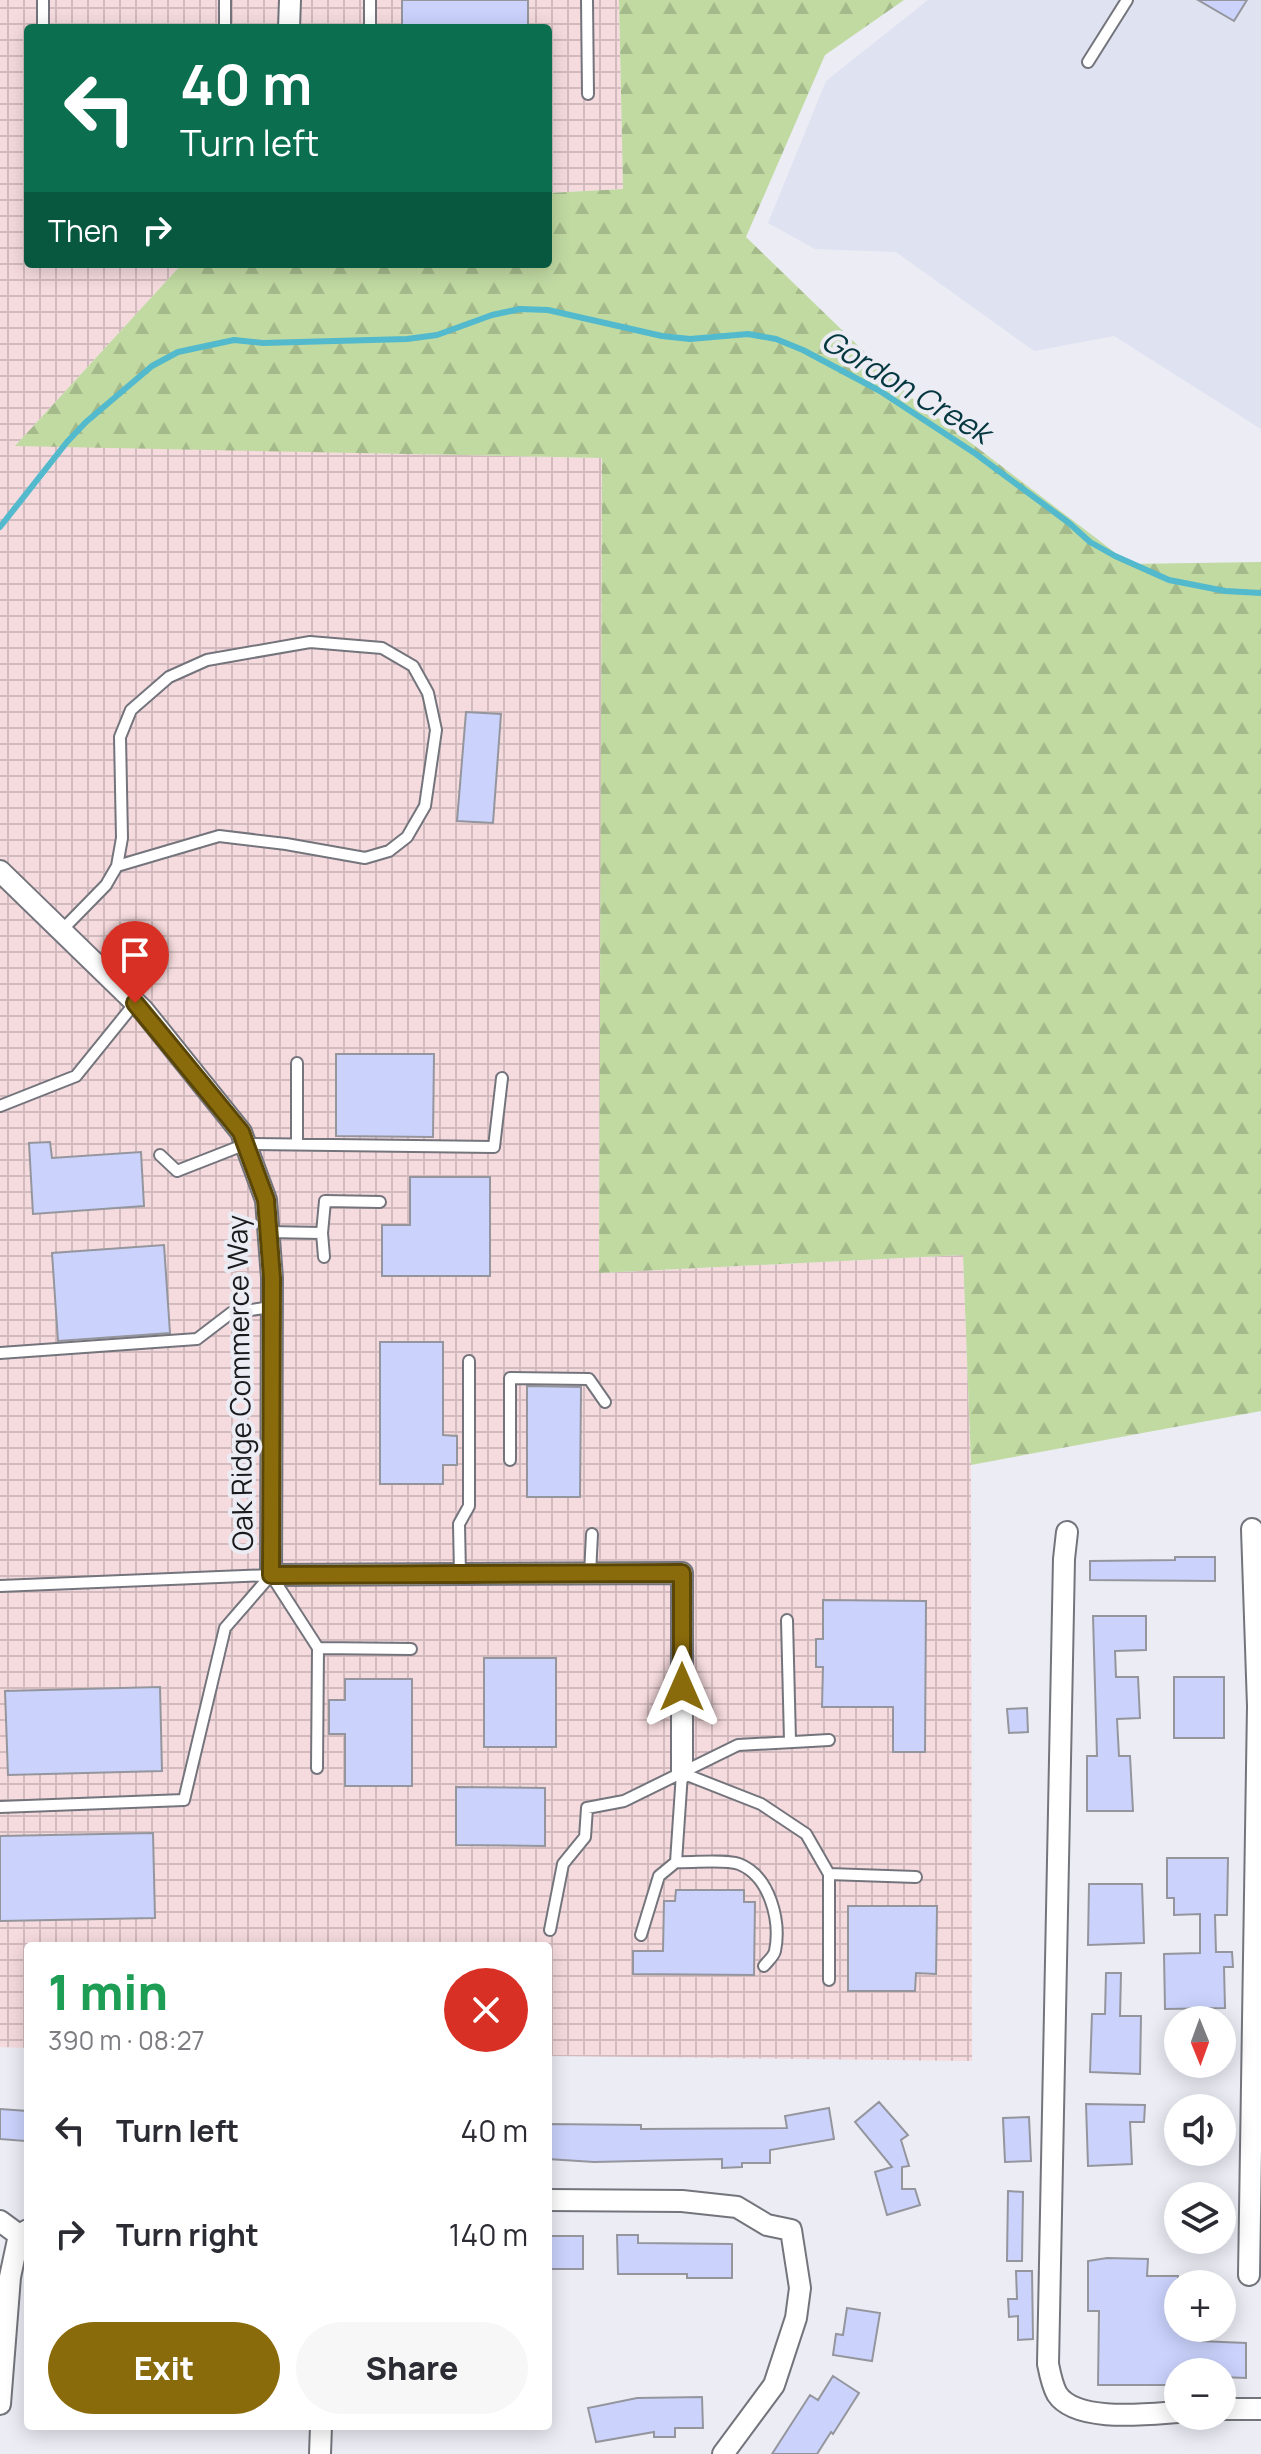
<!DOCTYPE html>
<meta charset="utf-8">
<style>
:root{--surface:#fff;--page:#f7f7f7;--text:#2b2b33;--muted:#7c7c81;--accent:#8a6b0b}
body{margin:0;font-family:Manrope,sans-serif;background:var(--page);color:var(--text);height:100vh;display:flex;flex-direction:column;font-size:30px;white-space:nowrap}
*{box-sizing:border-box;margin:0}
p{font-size:26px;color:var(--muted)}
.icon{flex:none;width:44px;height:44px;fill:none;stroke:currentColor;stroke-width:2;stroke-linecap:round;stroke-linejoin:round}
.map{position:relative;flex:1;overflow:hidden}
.details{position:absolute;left:24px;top:1942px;width:528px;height:488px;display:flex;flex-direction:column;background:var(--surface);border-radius:8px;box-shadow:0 4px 20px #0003}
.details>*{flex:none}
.guide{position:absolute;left:24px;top:24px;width:528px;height:244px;border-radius:8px;box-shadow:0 4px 20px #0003;background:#0b6e4f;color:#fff;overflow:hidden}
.needle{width:52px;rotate:179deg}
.controls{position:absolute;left:1164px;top:2006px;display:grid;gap:16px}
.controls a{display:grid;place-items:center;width:72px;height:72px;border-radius:50%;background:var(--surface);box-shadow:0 4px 20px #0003;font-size:40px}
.pin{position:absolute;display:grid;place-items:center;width:68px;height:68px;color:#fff;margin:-82px -34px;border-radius:50% 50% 50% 0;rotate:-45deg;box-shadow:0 0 8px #0007}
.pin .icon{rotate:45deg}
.me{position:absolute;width:88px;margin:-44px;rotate:0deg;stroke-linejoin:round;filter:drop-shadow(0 0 6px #0008)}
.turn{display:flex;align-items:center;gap:28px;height:168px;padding:0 24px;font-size:36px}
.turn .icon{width:104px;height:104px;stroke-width:2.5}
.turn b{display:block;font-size:56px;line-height:68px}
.then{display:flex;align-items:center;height:76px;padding:0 24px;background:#0003;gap:16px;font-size:30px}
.round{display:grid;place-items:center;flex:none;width:84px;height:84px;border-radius:42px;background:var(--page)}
.summary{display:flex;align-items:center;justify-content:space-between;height:136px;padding:0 24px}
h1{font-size:48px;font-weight:800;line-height:60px;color:#1e9e55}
.cta{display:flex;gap:16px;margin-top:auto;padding:16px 24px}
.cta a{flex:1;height:92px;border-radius:48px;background:var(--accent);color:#fff;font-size:32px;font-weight:800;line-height:92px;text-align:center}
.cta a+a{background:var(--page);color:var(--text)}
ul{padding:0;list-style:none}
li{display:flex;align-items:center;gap:24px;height:104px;padding:0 24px}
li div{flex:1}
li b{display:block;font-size:30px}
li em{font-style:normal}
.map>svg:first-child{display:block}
.built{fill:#dfe2f1}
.industrial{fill:url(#industrial-grid)}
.forest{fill:url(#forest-firs)}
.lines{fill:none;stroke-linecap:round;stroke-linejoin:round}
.stream{stroke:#53b9cc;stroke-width:6}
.building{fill:#cbd3fd;stroke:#95969d;stroke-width:2}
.service-casing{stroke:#74757c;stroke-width:14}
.minor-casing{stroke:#74757c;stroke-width:24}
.service{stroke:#fff;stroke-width:10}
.minor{stroke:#fff;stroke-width:20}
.route-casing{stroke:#5a4607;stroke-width:20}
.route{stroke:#8a6b0b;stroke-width:14}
.labels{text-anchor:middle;stroke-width:8;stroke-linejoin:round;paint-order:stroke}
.street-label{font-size:28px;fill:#1b1b1e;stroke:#ebecf4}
.water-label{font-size:30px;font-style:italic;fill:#04373f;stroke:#ebecf4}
</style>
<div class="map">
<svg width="1261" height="2454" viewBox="0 0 1261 2454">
<defs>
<pattern id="industrial-grid" width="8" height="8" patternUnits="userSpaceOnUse" patternTransform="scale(2)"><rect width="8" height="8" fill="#f6dbde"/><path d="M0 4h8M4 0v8" fill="none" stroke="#d2bbbe"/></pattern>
<pattern id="forest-firs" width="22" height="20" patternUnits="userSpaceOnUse" patternTransform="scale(2)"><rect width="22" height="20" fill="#c1daa2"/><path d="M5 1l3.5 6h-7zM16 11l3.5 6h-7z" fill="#a5ba8b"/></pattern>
</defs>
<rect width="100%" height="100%" fill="#ebecf4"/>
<path class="built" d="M928 0H1261V429L1114 336 1034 351 896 252 815 249 768 223 826 81Z"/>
<path class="industrial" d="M0 0H619L623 189 548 193V28H28V264H182L16 445 603 458 599 1273 963 1255 971 1465 972 2061 548 2056V1946H28V2048L0 2047Z"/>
<path class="forest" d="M619 0H904L825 55 746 237 912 398 1130 564 1261 562V1411L971 1465 963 1255 599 1273 602 458 15 446 182 264H548V193L623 189Z"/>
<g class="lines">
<path class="stream" d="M0 527 67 442 86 422 152 366 178 352 234 340 263 343 407 339 437 335 492 315 520 309 548 310 662 336 690 339 748 334 776 339 803 350 880 391 976 454 1069 523 1090 542 1115 556 1169 580 1225 591 1261 593"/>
</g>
<path class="building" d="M402 0H528V28H402Z
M1198 0H1247L1234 21Z
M466 712 501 714 493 823 457 821Z
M336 1054H434L433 1137 336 1136Z
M50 1142 52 1158 141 1152 144 1206 33 1214 29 1143Z
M410 1177H490V1276H382V1225H410Z
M164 1245 170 1333 58 1341 52 1253Z
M380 1342H443V1435L457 1436V1465H443V1484H380Z
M527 1386 581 1387 580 1497H527Z
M1175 1557H1215V1581L1090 1580V1561L1175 1560Z
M823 1600 926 1601 925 1752H893V1707H822L823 1667H816V1639H823Z
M1093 1616H1146V1650L1115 1651 1116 1677H1138L1140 1718 1117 1719 1119 1756H1130L1133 1811H1087V1756H1097Z
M484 1658H556V1747H484Z
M1174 1677H1224V1738H1174Z
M345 1679H412V1786H345V1734H329V1700H345Z
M160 1687 162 1771 8 1775 5 1691Z
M1027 1708 1028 1732 1009 1733 1007 1709Z
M456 1787 545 1788V1846L456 1845Z
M153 1833 155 1918 0 1921V1836Z
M1167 1858H1228L1227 1915H1215L1216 1952H1232L1233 1967H1224L1225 2008 1165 2009 1164 1954 1200 1953V1914L1174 1915V1898H1167Z
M1089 1884H1142L1144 1943 1088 1945Z
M676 1890H744V1902H755L754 1975 633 1974V1951H663L664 1901H675Z
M848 1906H937L936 1974 916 1973 915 1991H848Z
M1106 1973H1121L1120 2016H1141L1140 2074 1090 2072 1092 2014H1105Z
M879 2102 908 2135 901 2140 909 2166 902 2167V2189H915L920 2205 887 2215 875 2172 892 2167 855 2122Z
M1086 2104 1145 2105 1144 2122H1130L1132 2164 1088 2166Z
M829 2108 834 2139 770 2150V2163H742V2167L722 2168V2159L594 2162 548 2159V2124L641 2125V2129L787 2128 785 2116Z
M0 2109 27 2111 25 2141 0 2139Z
M1029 2117 1031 2161 1005 2162 1003 2118Z
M1008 2191 1023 2192 1022 2261H1007Z
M617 2235H638V2243L732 2244V2278H687V2274H618Z
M548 2236H583V2269H548Z
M1107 2258 1148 2259 1147 2276H1178V2328H1200L1199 2341 1246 2343V2378L1222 2377V2372H1178V2385H1098L1099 2311H1088V2261Z
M1016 2271H1032L1033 2339 1018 2340V2316L1009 2317 1008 2299H1017Z
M847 2308 880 2313 872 2361 833 2355 836 2334 843 2335Z
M833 2376 859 2393 833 2434 831 2432 817 2454H772L810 2395 818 2400Z
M702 2397 703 2428H675V2437H654V2432L596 2442 588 2408 637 2398Z"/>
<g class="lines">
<defs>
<path id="service" d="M587 0 588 94
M43 28V0
M225 28V0
M370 28V0
M1088 62 1127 0
M61 931 106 885 117 866 122 838 120 737 131 710 169 677 207 660 310 642 382 648 413 666 428 693 436 730 425 806 407 837 389 851 365 858 286 844 219 836 117 866
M297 1063V1145
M0 1106 76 1076 135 1003
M160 1155 177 1171 246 1144 494 1147 502 1078
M268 1232 322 1233 324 1257
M322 1233 325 1201 380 1202
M0 1353 197 1339 231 1313 271 1307
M510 1460V1378L589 1379 605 1402
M460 1574 459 1524 469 1506V1361
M590 1574 592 1534
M0 1586 271 1575
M787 1620 790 1741
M318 1648 411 1649
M682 1773 761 1804 806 1834 829 1874
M0 1807 184 1800 225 1628 271 1575 318 1648 317 1768
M676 1862 682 1773
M550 1930 563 1864 585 1837 587 1808 624 1801 738 1745 829 1740
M641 1935 659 1876 676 1862C692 1863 725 1859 739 1864 770 1876 781 1921 775 1951 774 1956 768 1961 764 1966
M829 1980V1874L916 1877"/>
<path id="minor" d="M289 28 290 0
M0 871 143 1010 241 1132 266 1200 272 1278 271 1575 682 1573V1773
M1067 1532 1064 1559 1048 2364C1050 2374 1052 2385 1057 2394 1076 2423 1148 2414 1178 2412
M548 2200 682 2201 737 2207 767 2225 791 2230 800 2288 796 2318 774 2385 723 2454
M0 2221 19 2235
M1249 2275 1258 1706 1252 1529
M0 2404 10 2277 19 2235 28 2230
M1222 2409H1261
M320 2454 321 2426"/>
</defs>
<use href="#service" class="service-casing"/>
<use href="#minor" class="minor-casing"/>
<use href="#service" class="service"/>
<use href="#minor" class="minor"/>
</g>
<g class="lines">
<defs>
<path id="route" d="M135 1003 241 1132 266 1200 272 1278 271 1575 682 1573V1687"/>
</defs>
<use href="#route" class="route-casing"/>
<use href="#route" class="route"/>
</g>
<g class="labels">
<g class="street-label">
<text transform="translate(240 1383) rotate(-91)" y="10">Oak Ridge Commerce Way</text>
</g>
<g class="water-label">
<text transform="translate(906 387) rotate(31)" y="10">Gordon Creek</text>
</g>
</g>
</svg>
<div class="controls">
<a><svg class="needle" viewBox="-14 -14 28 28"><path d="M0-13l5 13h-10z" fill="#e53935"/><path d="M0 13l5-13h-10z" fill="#7c7c81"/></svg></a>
<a><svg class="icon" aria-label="sound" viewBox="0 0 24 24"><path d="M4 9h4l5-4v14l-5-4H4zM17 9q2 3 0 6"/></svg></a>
<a><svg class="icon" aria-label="layers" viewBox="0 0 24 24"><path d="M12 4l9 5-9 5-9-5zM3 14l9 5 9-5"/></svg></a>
<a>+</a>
<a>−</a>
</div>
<div class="pin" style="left:135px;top:1003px;background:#d93025"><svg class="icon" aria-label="arrive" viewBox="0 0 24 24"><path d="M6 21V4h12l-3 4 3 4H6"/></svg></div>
<svg class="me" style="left:682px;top:1687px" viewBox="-20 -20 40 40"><path d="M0-17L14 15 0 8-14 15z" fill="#8a6b0b" stroke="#fff" stroke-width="4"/></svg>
<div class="guide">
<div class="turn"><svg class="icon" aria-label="left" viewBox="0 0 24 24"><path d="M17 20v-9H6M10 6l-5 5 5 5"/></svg><div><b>40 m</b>Turn left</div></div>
<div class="then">Then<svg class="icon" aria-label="right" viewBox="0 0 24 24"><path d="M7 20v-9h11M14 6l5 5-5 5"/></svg></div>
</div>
<section class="details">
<div class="summary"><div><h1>1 min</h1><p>390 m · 08:27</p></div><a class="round" style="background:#d93025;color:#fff"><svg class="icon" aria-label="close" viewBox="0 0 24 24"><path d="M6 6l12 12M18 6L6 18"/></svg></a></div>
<ul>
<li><svg class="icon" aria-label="left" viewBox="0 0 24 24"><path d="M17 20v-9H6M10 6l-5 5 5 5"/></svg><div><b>Turn left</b></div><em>40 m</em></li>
<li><svg class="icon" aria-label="right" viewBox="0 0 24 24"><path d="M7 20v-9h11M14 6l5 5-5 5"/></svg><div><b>Turn right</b></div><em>140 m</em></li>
</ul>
<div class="cta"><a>Exit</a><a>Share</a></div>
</section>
</div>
